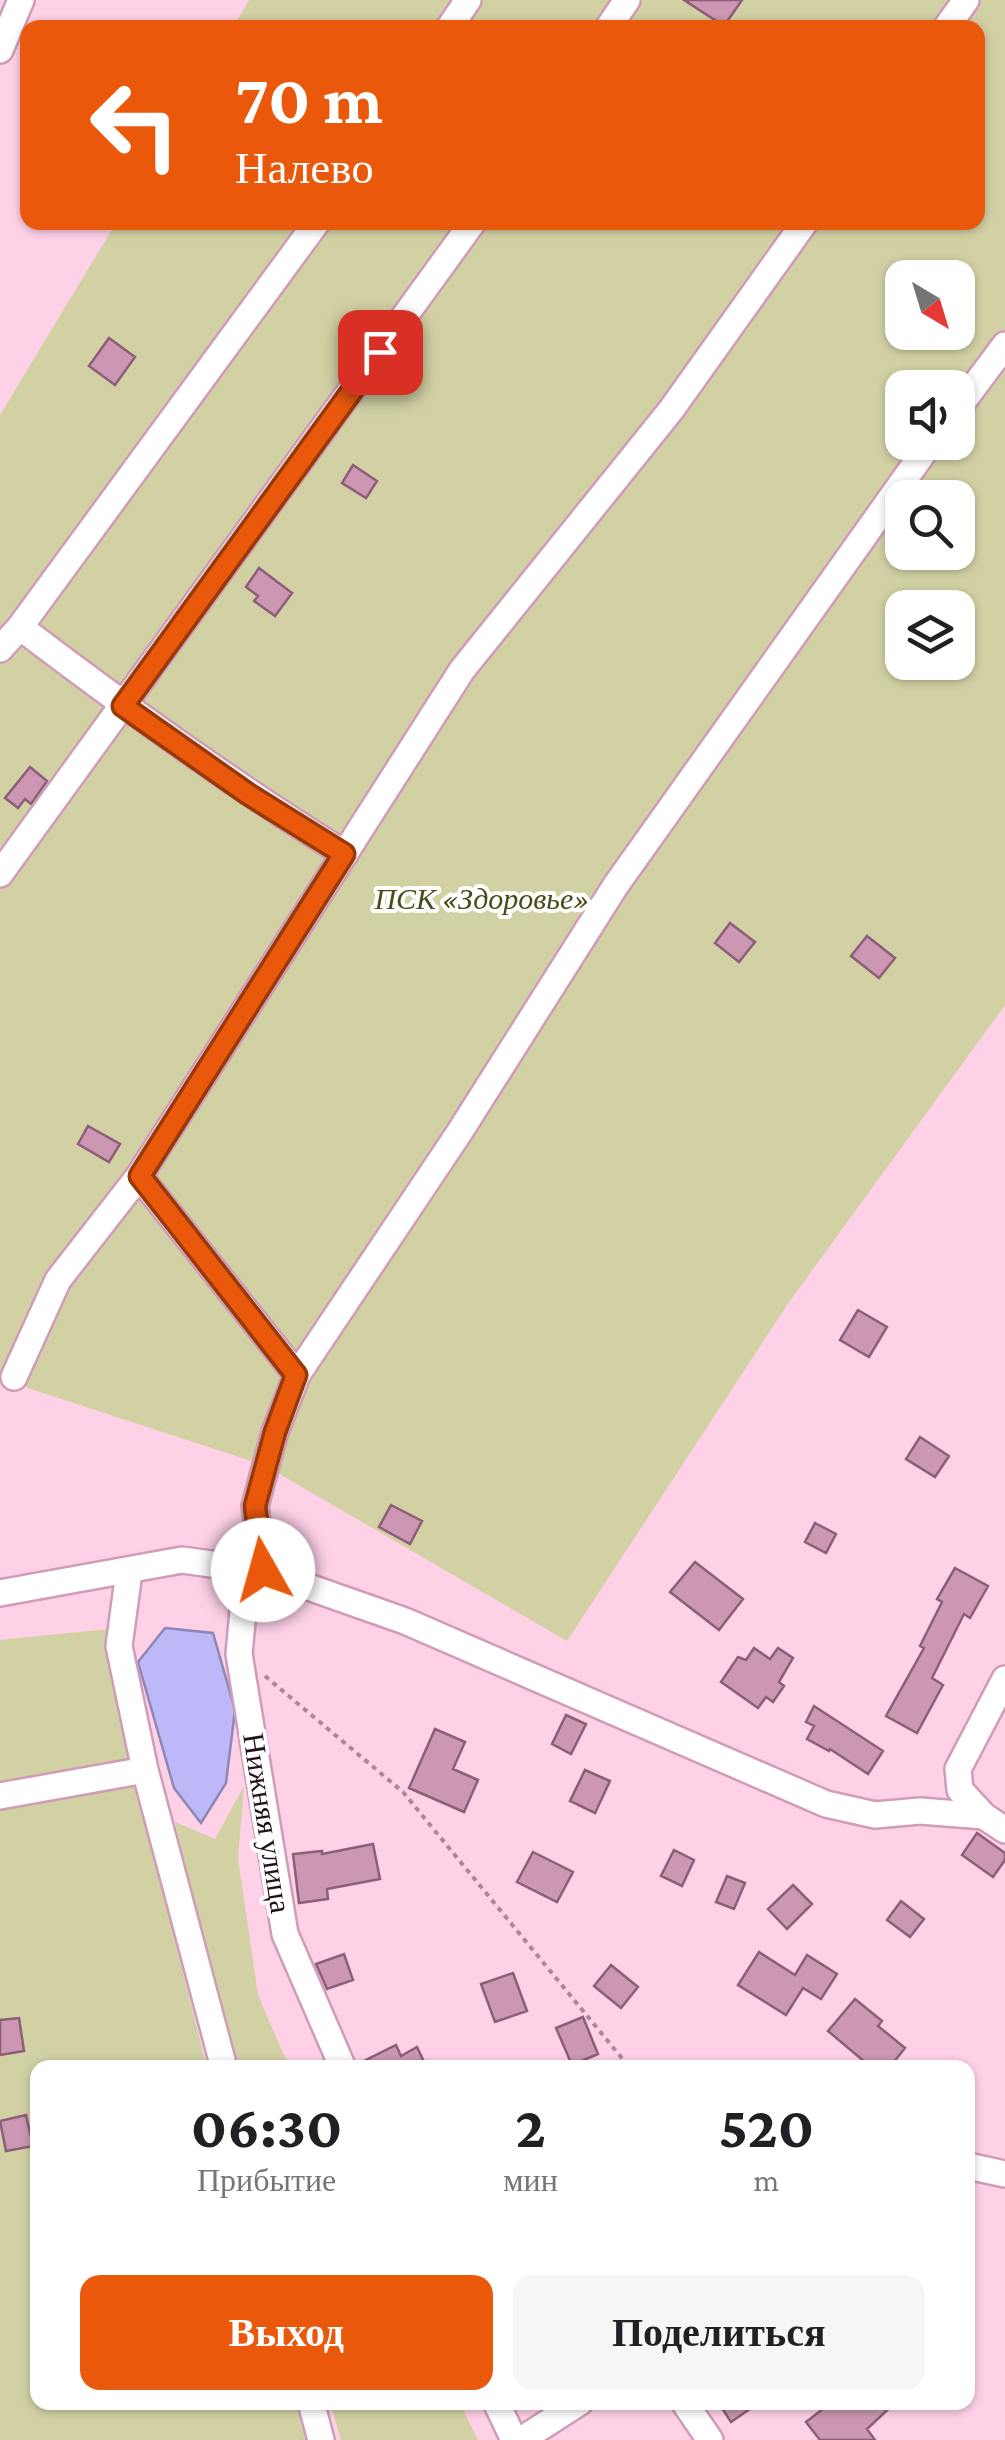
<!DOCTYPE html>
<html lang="ru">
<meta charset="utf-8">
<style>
:root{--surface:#fff;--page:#f6f6f6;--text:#202124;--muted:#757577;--accent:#ea580c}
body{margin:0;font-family:"Crimson Pro",serif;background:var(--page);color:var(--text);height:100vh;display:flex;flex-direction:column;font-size:38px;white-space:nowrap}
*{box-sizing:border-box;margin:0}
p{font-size:32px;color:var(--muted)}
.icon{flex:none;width:55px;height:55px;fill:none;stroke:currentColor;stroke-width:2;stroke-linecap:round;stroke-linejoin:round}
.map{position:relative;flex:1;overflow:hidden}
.side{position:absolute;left:30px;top:2060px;width:945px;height:350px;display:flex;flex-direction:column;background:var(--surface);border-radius:20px;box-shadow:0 2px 8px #0004}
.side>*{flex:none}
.top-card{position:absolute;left:20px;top:20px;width:965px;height:210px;border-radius:20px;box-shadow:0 2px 8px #0004;background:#ea580c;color:#fff;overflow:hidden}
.needle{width:65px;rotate:142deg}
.fabs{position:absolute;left:885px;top:260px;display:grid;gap:20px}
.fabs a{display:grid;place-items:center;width:90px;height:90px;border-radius:20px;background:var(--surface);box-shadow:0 2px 8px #0004;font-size:50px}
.pin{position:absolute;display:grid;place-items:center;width:85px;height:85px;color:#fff;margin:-42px;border-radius:20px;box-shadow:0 5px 15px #0006}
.me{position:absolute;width:110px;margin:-55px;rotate:353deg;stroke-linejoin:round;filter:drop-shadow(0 0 8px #0008)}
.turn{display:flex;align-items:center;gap:35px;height:210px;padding:0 50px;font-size:45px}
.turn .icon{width:130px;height:130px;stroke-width:2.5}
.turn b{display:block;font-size:70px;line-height:85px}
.eta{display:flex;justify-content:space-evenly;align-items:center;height:170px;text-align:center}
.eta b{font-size:60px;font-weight:700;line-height:70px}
.primary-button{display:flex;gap:20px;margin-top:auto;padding:20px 50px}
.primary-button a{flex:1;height:115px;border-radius:20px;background:var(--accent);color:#fff;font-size:40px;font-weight:700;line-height:115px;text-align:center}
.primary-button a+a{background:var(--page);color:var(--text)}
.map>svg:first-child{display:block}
.green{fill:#d2d1a4;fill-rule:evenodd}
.water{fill:#bdb9f8;stroke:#8f86b5;stroke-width:2.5}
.building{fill:#cb97b2;stroke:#8d5e77;stroke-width:2.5}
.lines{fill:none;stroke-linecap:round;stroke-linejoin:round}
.minor-casing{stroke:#d09cb7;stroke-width:30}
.path{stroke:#aa8799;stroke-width:4;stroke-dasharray:5 5;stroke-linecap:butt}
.minor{stroke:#fff;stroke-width:25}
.route-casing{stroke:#983908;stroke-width:25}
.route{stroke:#ea580c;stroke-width:18}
.labels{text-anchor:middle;stroke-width:8;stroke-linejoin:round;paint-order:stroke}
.park-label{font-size:30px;font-style:italic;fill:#4c4a16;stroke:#fff}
.street-label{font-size:30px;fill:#23101a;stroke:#fff}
</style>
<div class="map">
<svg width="1005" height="2440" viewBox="0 0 1005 2440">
<rect width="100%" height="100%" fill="#fed1e7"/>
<path class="green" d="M249 0H1005V1005L787 1305 567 1641 264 1465 0 1379V415L116 223 978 222V28L233 27ZM902 278H958V332H902ZM902 388H958V442H902ZM902 498H958V552H902ZM902 608H958V662H902Z
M109 1629 130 1766 207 2067 38 2068V2402L305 2403 316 2440H0V1640Z
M244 1786 238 1858 258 1995 289 2067H232L175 1822 215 1839Z
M330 2403H460L478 2440H341Z"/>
<path class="water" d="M165 1628 213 1633 235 1710 226 1783 201 1823 174 1788 138 1662Z"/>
<path class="building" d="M684 0H742L724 26Z
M109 338 135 357 115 385 89 366Z
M353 465 377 481 366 498 342 483Z
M259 568 292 593 275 616 254 601 258 596 246 587Z
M30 767 47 781 31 804 25 799 18 808 5 798Z
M730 923 755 942 739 962 715 943Z
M867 936 895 958 879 978 851 956Z
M88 1126 120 1144 109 1162 78 1144Z
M858 1310 887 1327 869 1357 840 1340Z
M920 1437 949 1456 935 1477 906 1459Z
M391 1505 422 1521 410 1544 379 1527Z
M815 1523 836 1534 826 1553 805 1542Z
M695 1562 743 1599 719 1630 670 1592Z
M955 1568 988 1586 970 1618 964 1614 932 1678 943 1685 917 1733 886 1716 924 1648 920 1646 942 1602 937 1599Z
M754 1648 770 1659 778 1648 793 1658 779 1682 784 1686 773 1702 766 1697 758 1708 721 1682 738 1657 746 1660Z
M814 1706 883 1751 868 1774 830 1749 829 1751 807 1739 814 1726 806 1722Z
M566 1715 586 1724 571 1754 552 1744Z
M435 1729 465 1742 453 1769 478 1780 464 1812 409 1788Z
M585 1770 610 1781 595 1813 570 1801Z
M977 1833 1005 1853V1860L993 1877 962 1855Z
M373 1844 380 1879 327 1889 328 1899 299 1903 293 1854 322 1851V1854Z
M674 1850 694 1860 682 1886 661 1876Z
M533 1852 573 1872 557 1902 517 1882Z
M727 1876 745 1883 734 1909 716 1902Z
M793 1885 812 1904 787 1929 768 1909Z
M901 1901 924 1919 910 1937 887 1920Z
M759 1952 795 1975 807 1955 837 1974 821 1999 803 1988 786 2015 738 1985Z
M344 1954 353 1980 327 1989 316 1964Z
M611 1965 638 1987 621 2008 594 1986Z
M513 1973 527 2011 495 2022 481 1984Z
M855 1999 882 2021 878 2026 905 2048 889 2068H872L828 2031Z
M583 2017 598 2054 572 2065 556 2028Z
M19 2018 24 2051 0 2055V2020Z
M396 2045 401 2056 417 2047 427 2068H359L358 2064Z
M26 2115 33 2146 6 2151 0 2121Z
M718 2402H760L731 2422Z
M832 2402H896L867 2429 875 2440H820L806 2422Z"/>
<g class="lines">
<defs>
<path id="minor" d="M449 28 468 0
M608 28 627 0
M946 28 966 0
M0 50 21 0
M958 408 1005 345
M20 627C125 707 232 784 345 854
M0 649 20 627 317 222
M0 874 473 222
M297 1375 139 1176 462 670 671 410 805 222
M14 1377 58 1280 139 1176
M247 1568 239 1654 285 1934 343 2068
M263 1571 255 1506 275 1432 297 1375 459 1133 616 885 931 442
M129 1572 119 1646 145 1770 224 2068
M0 1593 182 1560 263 1571 405 1621 826 1804 875 1815 920 1811 984 1816 1005 1830
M0 1796 145 1770
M984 1816 960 1790 958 1769 1005 1679
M968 2166 1005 2174
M311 2402 321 2440
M496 2402 514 2440
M684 2402 710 2440
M521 2440 580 2402"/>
</defs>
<use href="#minor" class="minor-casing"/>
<path class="path" d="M265 1676 403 1792 630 2068"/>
<use href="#minor" class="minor"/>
</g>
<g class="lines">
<defs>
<path id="route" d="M263 1570 255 1506 275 1432 296 1375 140 1176 344 854 248 794 123 706 380 352"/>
</defs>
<use href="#route" class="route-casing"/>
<use href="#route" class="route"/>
</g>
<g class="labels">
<g class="park-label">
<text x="482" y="909">ПСК «Здоровье»</text>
</g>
<g class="street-label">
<text transform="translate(267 1823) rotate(81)" y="10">Нижняя улица</text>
</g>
</g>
</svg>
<div class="fabs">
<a><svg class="needle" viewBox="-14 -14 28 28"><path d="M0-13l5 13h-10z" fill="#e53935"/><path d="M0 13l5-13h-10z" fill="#757577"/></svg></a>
<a><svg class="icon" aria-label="sound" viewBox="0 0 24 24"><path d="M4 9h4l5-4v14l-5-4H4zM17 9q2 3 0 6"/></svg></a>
<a><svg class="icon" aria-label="search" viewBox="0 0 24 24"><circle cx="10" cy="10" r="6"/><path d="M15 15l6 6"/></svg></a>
<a><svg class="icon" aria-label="layers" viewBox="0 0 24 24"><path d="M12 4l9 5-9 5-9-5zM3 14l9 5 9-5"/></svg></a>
</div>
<div class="pin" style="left:380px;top:352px;background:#d93025"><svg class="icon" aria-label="arrive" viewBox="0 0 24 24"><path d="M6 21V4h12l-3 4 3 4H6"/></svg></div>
<svg class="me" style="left:263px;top:1570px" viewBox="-20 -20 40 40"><circle r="19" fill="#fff"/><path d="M0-13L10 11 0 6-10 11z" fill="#ea580c"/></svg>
<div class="top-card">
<div class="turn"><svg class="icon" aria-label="left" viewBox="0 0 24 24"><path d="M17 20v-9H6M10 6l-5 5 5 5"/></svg><div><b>70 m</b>Налево</div></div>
</div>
<section class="side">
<div class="eta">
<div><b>06:30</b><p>Прибытие</p></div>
<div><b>2</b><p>мин</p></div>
<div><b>520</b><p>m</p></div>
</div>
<div class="primary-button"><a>Выход</a><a>Поделиться</a></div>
</section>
</div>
